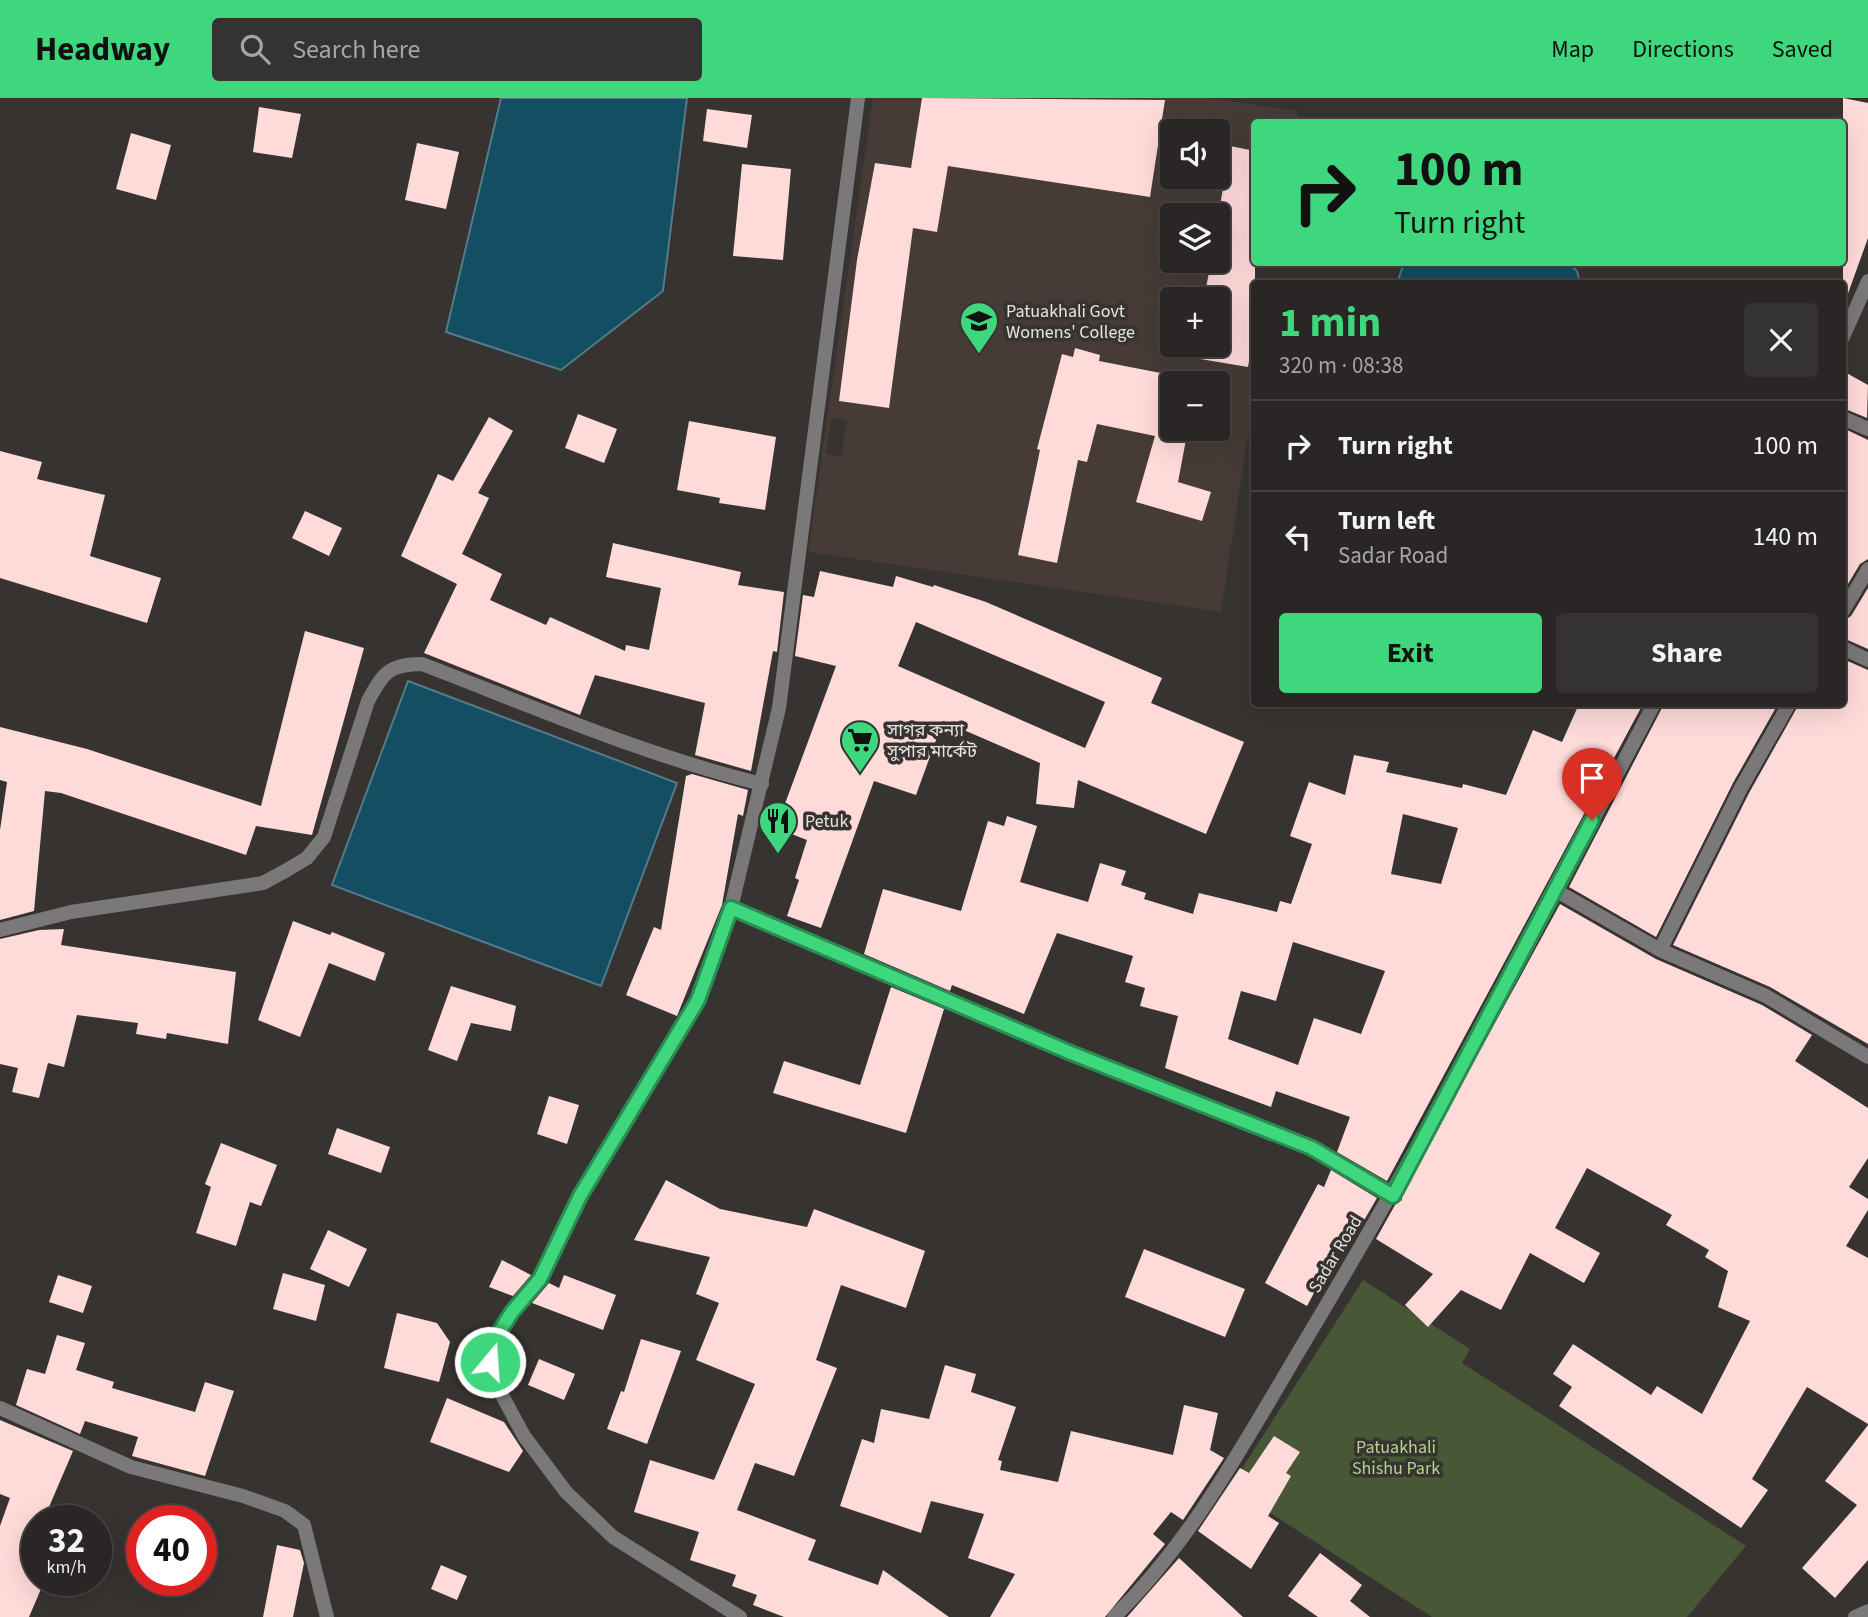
<!DOCTYPE html>
<meta charset="utf-8">
<style>
:root{--surface:#292625;--page:#353232;--text:#f1f3f6;--muted:#a5a5a7;--line:#454342;--accent:#3fd77d}
body{margin:0;font-family:"Source Sans 3","Noto Sans Bengali",sans-serif;background:var(--page);color:var(--text);height:100vh;display:flex;flex-direction:column;font-size:26px;white-space:nowrap}
*{box-sizing:border-box;margin:0}
p{font-size:23px;color:var(--muted)}
.icon{flex:none;width:38px;height:38px;fill:none;stroke:currentColor;stroke-width:2;stroke-linecap:round;stroke-linejoin:round}
.map{position:relative;flex:1;overflow:hidden}
.sheet{position:absolute;left:1251px;top:182px;width:595px;height:427px;display:flex;flex-direction:column;background:var(--surface);border-radius:7px;box-shadow:0 7px 28px #0002,0 0 0 2px var(--line)}
.sheet>*{flex:none}
.banner{position:absolute;left:1251px;top:21px;width:595px;height:147px;border-radius:7px;box-shadow:0 7px 28px #0002,0 0 0 2px var(--line);background:#3fd77d;color:#111;overflow:hidden}
.fabs{position:absolute;left:1160px;top:21px;display:grid;gap:14px}
.fabs a{display:grid;place-items:center;width:70px;height:70px;border-radius:7px;background:var(--surface);box-shadow:0 7px 28px #0002,0 0 0 2px var(--line);font-size:35px}
.speed{position:absolute;left:21px;top:1407px;display:flex;gap:14px;font-size:35px;font-weight:700;text-align:center}
.speed>*{display:grid;place-content:center;width:91px;height:91px;border-radius:50%;background:var(--surface);box-shadow:0 7px 28px #0002,0 0 0 2px var(--line);line-height:1}
.speed small{font-size:18px;font-weight:400}
.speed .limit{border:10px solid #d22;background:#fff;color:#111}
.pin{position:absolute;display:grid;place-items:center;width:60px;height:60px;color:#fff;margin:-72px -30px;border-radius:50% 50% 50% 0;rotate:-45deg;box-shadow:0 0 7px #0007}
.pin .icon{rotate:45deg}
.me{position:absolute;width:77px;margin:-38px;rotate:18deg;stroke-linejoin:round;filter:drop-shadow(0 0 5px #0008)}
.turn{display:flex;align-items:center;gap:24px;height:147px;padding:0 28px;font-size:32px}
.turn .icon{width:91px;height:91px;stroke-width:2.5}
.turn b{display:block;font-size:49px;line-height:60px}
.round{display:grid;place-items:center;flex:none;width:74px;height:74px;border-radius:7px;background:var(--page)}
.overview{display:flex;align-items:center;justify-content:space-between;height:119px;padding:0 28px}
h1{font-size:42px;font-weight:700;line-height:52px;color:var(--accent)}
.primary-button{display:flex;gap:14px;margin-top:auto;padding:14px 28px}
.primary-button a{flex:1;height:80px;border-radius:7px;background:var(--accent);color:#111;font-size:28px;font-weight:700;line-height:80px;text-align:center}
.primary-button a+a{background:var(--page);color:var(--text)}
ul{padding:0;list-style:none}
li{display:flex;align-items:center;gap:21px;height:91px;padding:0 28px;border-top:2px solid var(--line)}
li div{flex:1}
li b{display:block;font-size:26px}
li em{font-style:normal}
header{display:flex;align-items:center;gap:42px;box-sizing:border-box;height:98px;padding:0 35px;background:var(--accent);color:#111}
header strong{font-size:33px}
nav{display:flex;gap:38px;margin-inline-start:auto;font-size:24px}
.search{width:490px;height:63px;background:var(--page);display:flex;align-items:center;gap:18px;box-sizing:border-box;padding:0 24px;border-radius:7px;color:var(--muted);font-size:26px}
.map>svg:first-child{display:block}
.built{fill:#463b37;fill-rule:evenodd}
.green{fill:#485836}
.water{fill:#144e63;stroke:#537b89;stroke-width:2}
.building{fill:#fedad9;fill-rule:evenodd}
.lines{fill:none;stroke-linecap:round;stroke-linejoin:round}
.minor{stroke:#7a7878;stroke-width:14}
.tertiary{stroke:#7a7878;stroke-width:14}
.route-casing{stroke:#298c51;stroke-width:18}
.route{stroke:#3fd77d;stroke-width:12}
.labels{text-anchor:middle;stroke-width:7;stroke-linejoin:round;paint-order:stroke}
.poi-label{font-size:18px;fill:#e6e3e2;stroke:#373331;text-anchor:start}
.street-label{font-size:18px;fill:#e6e3e2;stroke:#373331}
.park-label{font-size:18px;fill:#b3d38f;stroke:#373331}
</style>
<header>
<strong>Headway</strong>
<div class="search"><svg class="icon" aria-label="search" viewBox="0 0 24 24"><circle cx="10" cy="10" r="6"/><path d="M15 15l6 6"/></svg>Search here</div>
<nav><a>Map</a><a>Directions</a><a>Saved</a></nav>
</header>
<div class="map">
<svg width="1868" height="1519" viewBox="0 0 1868 1519">
<rect width="100%" height="100%" fill="#373331"/>
<path class="built" d="M873 0H1209L1298 13 1296 24H1255V53L1230 49 1218 120V117H1172V163H1211L1204 201H1172V247H1197L1195 260 1247 269 1255 227V292L1221 514 808 454ZM1172 33H1218V79H1172ZM875 65 920 72 860 155ZM857 163 889 310 839 303ZM1075 251 1109 279 1087 364 1037 351ZM1122 267 1197 282 1196 285H1218V331H1188L1185 343 1110 329ZM831 320 847 322 841 358 826 356ZM1038 359 1054 362 1057 465 1018 457Z"/>
<path class="green" d="M1363 1182 1470 1251 1462 1265 1746 1448 1687 1519H1432L1230 1389Z"/>
<path class="water" d="M501 0H687L663 193 561 272 446 234Z
M1404 165H1568L1577 173 1580 185H1397Z
M408 583 677 685 601 888 332 787Z"/>
<path class="building" d="M922 0 1165 2 1150 99 948 68 937 134 913 130 889 310 839 303 857 162 875 65 911 70Z
M1843 0 1868 5V140L1846 201 1843 200Z
M259 9 301 16 292 60 253 54Z
M707 11 752 17 747 50 703 43Z
M131 35 171 47 156 102 116 91Z
M417 45 459 54 446 111 405 102Z
M1230 48 1255 53V227L1248 269 1194 260 1197 247H1218V201H1204L1211 163H1218V120Z
M742 66 791 71 783 162 733 158Z
M1075 250 1100 257 1099 263 1197 282 1196 285H1172V331H1188L1178 384 1211 394 1202 423 1136 404 1155 338 1097 326 1087 364 1078 362 1057 465 1018 457 1040 352 1037 351 1062 256 1073 259Z
M1843 273 1868 287 1867 320 1843 310Z
M578 316 617 331 604 365 565 350Z
M489 319 513 333 478 395 489 400 462 456 502 476 490 502 546 527 550 519 625 553 626 547 649 552 661 490 606 479 613 445 741 474 738 487 784 494 777 554 773 553 751 673 695 657 705 605 595 577 580 617 424 555 457 486 401 458 438 376 453 383Z
M689 323 776 339 765 412 719 405 720 400 677 392Z
M1843 330 1868 342V461L1860 466 1848 486 1843 482Z
M0 353 42 364 37 381 105 397 90 458 161 480 147 525 0 480Z
M305 413 342 430 329 458 292 440Z
M820 473 893 489 896 478 933 489 934 487 986 504 1162 580 1151 605 1244 644 1206 736 1078 682 1074 710 1036 706 1040 665 943 623 916 697 874 683 821 830 787 818 799 782 795 780 807 742 776 730 836 568 795 558 803 497 814 499ZM916 524 1105 604 1085 650 898 568Z
M1868 490V551L1843 540 1845 522 1851 518Z
M305 533 364 550 312 737 256 728 246 757 61 695 45 693 34 813 0 822V732L7 684 0 682V629L87 651 261 708Z
M1843 561 1868 572V946L1770 889 1673 847 1749 695 1799 606H1843Z
M1579 606H1643L1387 1083 1337 1054 1350 1019 1276 993 1271 1009 1165 970 1178 918 1140 908 1145 890 1125 884 1133 858 1057 835 1024 916 952 887 950 893 864 856 883 791 961 813 988 723 1004 728 1007 718 1037 728 1020 784 1088 804 1100 765 1126 773 1121 787 1146 795 1144 801 1193 816 1199 795 1277 814 1280 803 1291 806 1312 746 1290 738 1309 684 1345 697 1354 657 1389 664 1386 674 1462 690 1463 686 1506 697 1533 632 1562 644ZM1403 716 1458 730 1441 786 1391 776ZM1293 844 1385 873 1361 936 1314 920 1298 967 1228 941 1241 893 1276 903Z
M1664 606H1778L1733 685 1656 839 1569 789Z
M692 676 748 692 743 718 738 716 722 807 677 918 626 897 654 829 661 832 686 678Z
M1560 806 1656 861 1762 907 1812 937 1795 963 1868 1010V1060L1849 1089 1868 1101V1112L1846 1148 1868 1160V1326L1807 1289 1752 1381 1768 1392 1741 1430 1559 1308 1572 1289 1553 1276 1573 1246 1651 1297 1657 1288 1702 1316 1750 1223 1718 1209 1728 1173 1705 1159 1709 1152 1666 1127 1672 1117 1587 1070 1555 1130 1600 1155 1584 1185 1530 1155 1501 1212 1461 1192 1428 1229 1405 1207 1433 1176 1376 1141 1395 1107 1402 1102V1095Z
M293 823 330 837 332 834 385 855 375 883 329 865 300 939 258 922Z
M64 831 61 847 236 874 228 946 167 935 166 941 136 936 138 925 77 917 64 969 48 965 39 1000 12 994 18 970 0 966V841L39 832Z
M451 888 516 908 511 933 471 925 457 963 428 952Z
M891 889 944 911 906 1035 773 995 784 963 860 987Z
M549 998 579 1007 567 1046 537 1036Z
M337 1030 390 1049 381 1075 328 1056Z
M221 1045 277 1067 261 1108 250 1104 236 1148 196 1135 211 1089 205 1086Z
M1331 1072 1377 1100 1359 1131 1351 1126 1307 1208 1265 1185 1318 1086 1324 1089Z
M666 1082 720 1111 807 1129 814 1111 925 1153 906 1210 841 1187 816 1262 837 1270 794 1378 755 1365 737 1412 816 1442 808 1462 878 1487 883 1472 949 1519H784L753 1507 757 1497 732 1488 736 1477 690 1462 699 1434 634 1414 650 1362 714 1382 755 1286 696 1262 719 1205 696 1196 710 1159 634 1142Z
M328 1132 367 1151 349 1189 310 1171Z
M1144 1151 1245 1191 1225 1239 1125 1199Z
M502 1162 531 1177 513 1198 489 1189Z
M283 1175 325 1187 316 1223 273 1211Z
M58 1177 92 1188 83 1215 49 1204Z
M564 1177 616 1197 603 1232 532 1205 549 1185 559 1190Z
M397 1215 437 1225 450 1244 439 1284 384 1270Z
M57 1237 85 1245 76 1272 114 1284 112 1290 195 1314 205 1284 234 1293 205 1378 132 1358 138 1339 85 1323 80 1336 16 1307 27 1271 45 1276Z
M641 1241 681 1253 647 1346 607 1331 621 1293 624 1294Z
M539 1261 575 1276 564 1302 528 1287Z
M945 1267 976 1276 971 1294 1016 1309 998 1362 1002 1363 1000 1372 1058 1384 1071 1333 1173 1357 1184 1307 1218 1315 1210 1352 1224 1360 1183 1422 1171 1414 1153 1436 1165 1446 1105 1519H990L1015 1476 968 1460 984 1416 931 1403 921 1435 840 1408 862 1341 874 1345 881 1311 929 1321Z
M447 1300 504 1324 523 1353 509 1374 430 1344Z
M0 1322 73 1353 43 1423H37V1482L44 1484 29 1519H0V1428L10 1400 0 1396Z
M1868 1327V1462L1835 1500 1802 1470 1857 1407 1825 1383Z
M1274 1338 1300 1354 1286 1375 1291 1378 1268 1418 1279 1425 1251 1471 1198 1433 1240 1370 1249 1375Z
M277 1447 300 1452 304 1465 293 1519H263Z
M1320 1455 1362 1487 1350 1503 1370 1519H1318L1288 1498Z
M1179 1460 1243 1519H1127Z
M441 1467 467 1478 457 1502 431 1491Z"/>
<g class="lines">
<path class="minor" d="M1843 320 1868 331
M1843 513 1868 471
M1843 550 1868 562
M1555 792 1660 852 1766 898 1868 959
M731 810 1071 955 1312 1050 1393 1098
M0 832 71 814 263 785 287 772 307 760 324 739 368 603C383 575 389 566 422 566 534 609 646 658 762 686
M1660 852 1741 690 1789 606
M0 1310 131 1369 243 1398 285 1413 304 1427 327 1519
M1855 1519 1868 1513"/>
<path class="tertiary" d="M1843 239 1868 183
M740 1519 613 1439 566 1394 524 1338 503 1299 490 1264 496 1239 512 1214 540 1181 580 1098 698 902 731 810 779 610 858 0
M1114 1519C1194 1441 1248 1338 1305 1243 1430 1035 1541 820 1654 606"/>
</g>
<g class="lines">
<defs>
<path id="route" d="M490 1264 496 1239 512 1214 540 1181 580 1098 698 902 731 810 1071 955 1312 1050 1393 1098 1592 722"/>
</defs>
<use href="#route" class="route-casing"/>
<use href="#route" class="route"/>
</g>
<defs>
<symbol id="university-pin" viewBox="-11 -11 22 30"><path d="M0 17L-7.5 6A9.5 9.5 0 1 1 7.5 6Z" fill="#3fd77d" stroke="#373331"/><path d="M0-5L7-2L0 1L-7-2ZM-4 1L0 2.5L4 1V4Q0 6-4 4Z" fill="#111"/></symbol>
<symbol id="supermarket-pin" viewBox="-11 -11 22 30"><path d="M0 17L-7.5 6A9.5 9.5 0 1 1 7.5 6Z" fill="#3fd77d" stroke="#373331"/><path d="M-6-5.5h2.5l.6 2H6L4.5 2H-2.5L-4.4-4H-6ZM-1.5 3.2a1.3 1.3 0 1 0 .1 0ZM3 3.2a1.3 1.3 0 1 0 .1 0Z" fill="#111"/></symbol>
<symbol id="restaurant-pin" viewBox="-11 -11 22 30"><path d="M0 17L-7.5 6A9.5 9.5 0 1 1 7.5 6Z" fill="#3fd77d" stroke="#373331"/><path d="M-5-6h1v4h1v-4h1v4h1v-4h1v5L-1.5 .5V6h-2V.5L-5-1ZM5-6V6H3V1.5H1.5Q1.5-4 5-6Z" fill="#111"/></symbol>
</defs>
<g fill-rule="evenodd">
<use href="#university-pin" x="957" y="201" width="44" height="60"/>
<use href="#supermarket-pin" x="838" y="620" width="44" height="60"/>
<use href="#restaurant-pin" x="756" y="701" width="44" height="60"/>
</g>
<g class="labels">
<g class="poi-label">
<text x="1006" y="219">Patuakhali Govt<tspan x="1006" dy="21">Womens' College</tspan></text>
<text x="887" y="638">সাগর কন্যা<tspan x="887" dy="21">সুপার মার্কেট</tspan></text>
<text x="805" y="729">Petuk</text>
</g>
<g class="street-label">
<text transform="translate(1335 1156) rotate(-59)" y="6">Sadar Road</text>
</g>
<g class="park-label">
<text x="1396" y="1355">Patuakhali<tspan x="1396" dy="21">Shishu Park</tspan></text>
</g>
</g>
</svg>
<div class="fabs">
<a><svg class="icon" aria-label="sound" viewBox="0 0 24 24"><path d="M4 9h4l5-4v14l-5-4H4zM17 9q2 3 0 6"/></svg></a>
<a><svg class="icon" aria-label="layers" viewBox="0 0 24 24"><path d="M12 4l9 5-9 5-9-5zM3 14l9 5 9-5"/></svg></a>
<a>+</a>
<a>−</a>
</div>
<div class="speed"><div>32<small>km/h</small></div><div class="limit">40</div></div>
<div class="pin" style="left:1592px;top:722px;background:#d93025"><svg class="icon" aria-label="arrive" viewBox="0 0 24 24"><path d="M6 21V4h12l-3 4 3 4H6"/></svg></div>
<svg class="me" style="left:490px;top:1264px" viewBox="-20 -20 40 40"><circle r="17" fill="#3fd77d" stroke="#fff" stroke-width="3"/><path d="M0-11L8 9 0 5-8 9z" fill="#fff"/></svg>
<div class="banner">
<div class="turn"><svg class="icon" aria-label="right" viewBox="0 0 24 24"><path d="M7 20v-9h11M14 6l5 5-5 5"/></svg><div><b>100 m</b>Turn right</div></div>
</div>
<section class="sheet">
<div class="overview"><div><h1>1 min</h1><p>320 m · 08:38</p></div><a class="round"><svg class="icon" aria-label="close" viewBox="0 0 24 24"><path d="M6 6l12 12M18 6L6 18"/></svg></a></div>
<ul>
<li><svg class="icon" aria-label="right" viewBox="0 0 24 24"><path d="M7 20v-9h11M14 6l5 5-5 5"/></svg><div><b>Turn right</b></div><em>100 m</em></li>
<li><svg class="icon" aria-label="left" viewBox="0 0 24 24"><path d="M17 20v-9H6M10 6l-5 5 5 5"/></svg><div><b>Turn left</b><p>Sadar Road</p></div><em>140 m</em></li>
</ul>
<div class="primary-button"><a>Exit</a><a>Share</a></div>
</section>
</div>
